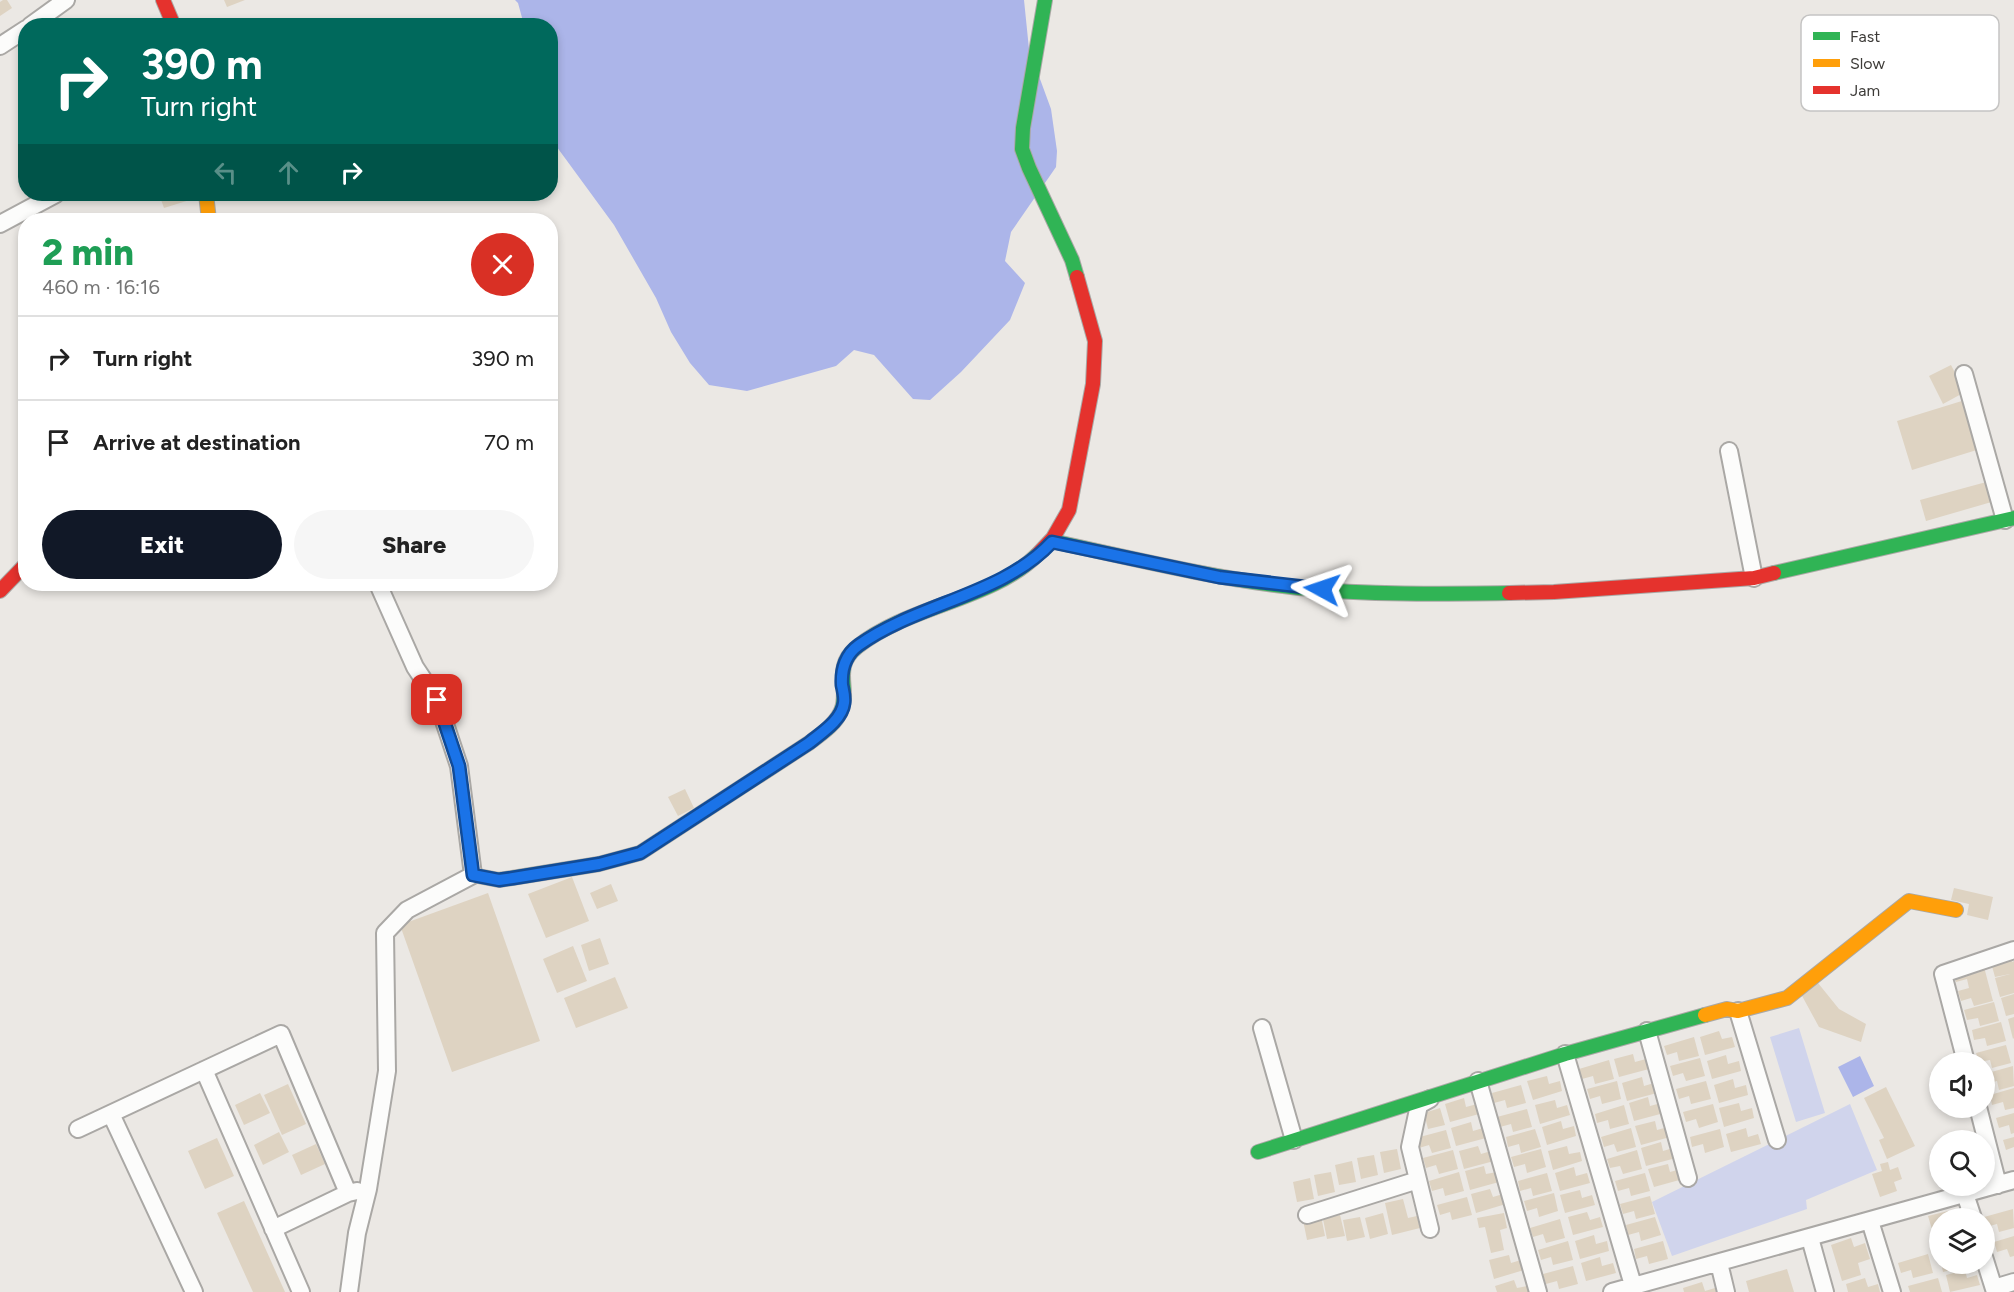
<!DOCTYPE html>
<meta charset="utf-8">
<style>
:root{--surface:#fff;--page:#f6f6f6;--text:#222;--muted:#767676;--line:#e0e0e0;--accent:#111827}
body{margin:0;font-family:Figtree,sans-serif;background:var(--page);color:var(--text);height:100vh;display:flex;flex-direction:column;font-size:22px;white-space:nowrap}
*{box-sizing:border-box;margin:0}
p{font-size:20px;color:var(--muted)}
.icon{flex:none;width:33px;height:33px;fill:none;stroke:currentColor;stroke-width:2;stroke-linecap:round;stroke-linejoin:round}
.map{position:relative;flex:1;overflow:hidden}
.details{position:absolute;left:18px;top:213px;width:540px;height:378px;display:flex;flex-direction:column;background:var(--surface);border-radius:24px;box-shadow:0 3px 9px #0003}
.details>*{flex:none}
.hud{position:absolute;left:18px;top:18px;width:540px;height:183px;border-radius:24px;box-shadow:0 3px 9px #0003;background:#00695c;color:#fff;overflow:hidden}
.controls{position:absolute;left:1929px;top:1052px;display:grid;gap:12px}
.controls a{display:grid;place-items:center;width:66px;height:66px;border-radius:50%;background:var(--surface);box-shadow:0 3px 9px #0003;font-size:30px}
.pin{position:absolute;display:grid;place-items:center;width:51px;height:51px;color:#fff;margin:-26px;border-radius:12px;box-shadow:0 3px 9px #0006}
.me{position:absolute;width:66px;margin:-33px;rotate:275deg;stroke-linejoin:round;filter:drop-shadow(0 0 4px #0008)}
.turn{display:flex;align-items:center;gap:21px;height:126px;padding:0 24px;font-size:27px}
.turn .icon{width:78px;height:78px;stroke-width:2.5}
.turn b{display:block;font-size:42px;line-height:51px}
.lanes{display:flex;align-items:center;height:57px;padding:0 24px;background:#0003;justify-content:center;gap:30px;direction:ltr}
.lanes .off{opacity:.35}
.round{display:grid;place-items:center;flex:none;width:63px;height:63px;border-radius:32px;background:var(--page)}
.head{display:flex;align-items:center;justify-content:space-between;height:102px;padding:0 24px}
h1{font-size:36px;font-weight:800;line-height:45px;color:#1e9e55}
.primary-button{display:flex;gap:12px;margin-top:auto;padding:12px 24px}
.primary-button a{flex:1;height:69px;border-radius:36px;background:var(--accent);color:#fff;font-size:24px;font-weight:800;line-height:69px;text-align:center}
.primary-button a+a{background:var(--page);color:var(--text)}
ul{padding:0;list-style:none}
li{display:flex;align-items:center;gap:18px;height:84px;padding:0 24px;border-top:2px solid var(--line)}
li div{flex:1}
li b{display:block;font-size:22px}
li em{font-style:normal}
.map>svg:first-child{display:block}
.green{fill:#d0d4ec}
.water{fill:#acb5e9}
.building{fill:#ded3c2}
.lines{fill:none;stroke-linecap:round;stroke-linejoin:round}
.street-casing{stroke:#aaa8a5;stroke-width:20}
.fast-casing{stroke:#aaa8a5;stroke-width:16}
.slow-casing{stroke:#aaa8a5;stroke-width:16}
.jam-casing{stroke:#aaa8a5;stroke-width:16}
.street{stroke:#fcfcfb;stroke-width:16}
.fast{stroke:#30b455;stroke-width:14}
.slow{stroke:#ff9f0a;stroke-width:14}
.jam{stroke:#e5322d;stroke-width:14}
.route-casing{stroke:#114b97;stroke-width:15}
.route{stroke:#1a73e8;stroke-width:10}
.key{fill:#fff;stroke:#c5c4c3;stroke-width:1.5}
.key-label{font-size:16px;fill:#3d3b38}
</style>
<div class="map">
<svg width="2014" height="1292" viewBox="0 0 2014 1292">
<rect width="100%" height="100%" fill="#ebe8e4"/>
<path class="green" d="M1799 1028 1825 1113 1796 1122 1770 1037Z
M1850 1104 1877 1170 1806 1200 1807 1209 1672 1256 1652 1202Z"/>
<path class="water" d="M515 0H1024L1029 49 1051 109 1057 151 1056 167 1011 232 1005 261 1025 283 1010 320 961 372 930 400 913 399 874 355 854 350 836 366 747 391 709 385 690 363 671 332 656 298 614 225 551 139 550 26 524 25 518 3Z
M1860 1056 1874 1086 1853 1097 1838 1067Z"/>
<path class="building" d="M3 0H7L12 8 0 16V2Z
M224 0H245L227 7Z
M159 194H192L193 199 164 208Z
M1951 365 1965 392 1943 404 1929 376Z
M1965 400 1980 449 1912 470 1897 421Z
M1990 481 1995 501 1926 521 1920 500Z
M685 789 694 808 678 816 668 797Z
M572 877 589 921 546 938 528 894Z
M611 884 618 901 597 909 590 893Z
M1954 888 1993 897 1988 920 1967 915 1969 904 1951 900Z
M488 893 540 1041 452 1072 400 925Z
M600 938 609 964 589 971 581 945Z
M573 946 587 981 557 993 543 959Z
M2010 953 2012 962 2014 961V993L2000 997 1995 978 2010 974 1995 977 1990 959Z
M1983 963 1993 1001 1974 1006 1971 998 1961 1001 1958 991 1969 988 1967 979 1956 982 1954 972Z
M615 977 628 1008 576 1028 564 998Z
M1818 983 1839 1009 1866 1024 1861 1042 1819 1027 1801 994Z
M2014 994V1014L2006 1016 2001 998Z
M1994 1002 1999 1021 1980 1026 1978 1018 1967 1020 1964 1010Z
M2014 1017V1038L2013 1039 2008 1019Z
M2001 1022 2006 1041 1987 1046 1985 1038 1974 1040 1972 1030Z
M1719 1031 1722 1039 1732 1037 1735 1047 1705 1055 1700 1037Z
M1694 1037 1699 1056 1679 1061 1677 1052 1667 1055 1664 1046Z
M2006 1045 2011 1063 1992 1068 1990 1060 1979 1062 1976 1053Z
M1633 1054 1635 1062 1646 1059 1649 1069 1619 1077 1614 1059Z
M1726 1055 1728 1064 1739 1061 1741 1071 1712 1079 1707 1061Z
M1700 1058 1705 1076 1686 1081 1683 1073 1673 1076 1670 1066Z
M1609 1060 1614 1079 1595 1084 1593 1076 1582 1079 1579 1069Z
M2013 1066 2014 1086 1999 1090 1997 1081 1986 1084 1984 1074Z
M1547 1076 1549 1084 1560 1081 1562 1091 1533 1100 1527 1081Z
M1642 1077 1644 1086 1654 1083 1657 1093 1627 1101 1622 1083Z
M1733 1079 1735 1088 1746 1085 1748 1095 1719 1103 1714 1085Z
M1617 1081 1621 1099 1602 1104 1600 1096 1590 1099 1587 1089Z
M1706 1081 1711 1099 1691 1104 1689 1096 1679 1099 1676 1089Z
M288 1084 306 1124 282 1135 264 1095Z
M1521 1085 1526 1103 1507 1108 1505 1100 1494 1103 1492 1093Z
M1886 1087 1915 1146 1887 1159 1879 1140 1884 1138 1864 1098Z
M2014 1088V1108L2005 1110 2003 1102 1992 1105 1990 1095Z
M260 1093 270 1113 244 1125 235 1105Z
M1648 1097 1650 1106 1661 1103 1664 1113 1634 1121 1629 1103Z
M1464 1098 1466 1107 1477 1104 1479 1114 1450 1122 1445 1104Z
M1555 1100 1557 1108 1567 1105 1570 1115 1540 1124 1535 1105Z
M1739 1103 1741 1111 1752 1108 1754 1118 1724 1127 1719 1108Z
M1713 1104 1718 1122 1699 1128 1696 1119 1686 1122 1683 1112Z
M1624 1105 1629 1124 1610 1129 1608 1120 1597 1123 1595 1114Z
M1440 1108 1445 1125 1428 1129 1424 1113Z
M1527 1109 1532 1127 1513 1132 1511 1124 1500 1127 1497 1117Z
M2014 1113V1133L2011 1134 2009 1125 1999 1128 1996 1118Z
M1561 1121 1563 1129 1574 1126 1576 1136 1547 1145 1542 1127Z
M1655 1121 1657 1130 1668 1127 1670 1137 1641 1145 1635 1126Z
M1471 1122 1473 1131 1483 1128 1486 1138 1456 1146 1451 1128Z
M1631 1128 1636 1147 1617 1152 1614 1144 1604 1147 1601 1137Z
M1746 1128 1748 1137 1758 1134 1761 1144 1731 1152 1726 1134Z
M1535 1129 1541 1147 1521 1153 1519 1144 1508 1147 1506 1137Z
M1720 1129 1724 1147 1705 1153 1703 1144 1692 1147 1690 1137Z
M1446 1130 1451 1148 1432 1153 1429 1145 1419 1148 1416 1138Z
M279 1132 289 1152 263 1165 254 1145Z
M2014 1137V1147L2006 1150 2003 1140Z
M217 1138 234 1176 205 1189 188 1151Z
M1661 1142 1663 1151 1673 1148 1676 1158 1646 1166 1641 1148Z
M316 1144 325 1164 301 1175 292 1155Z
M1478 1146 1481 1154 1491 1151 1494 1161 1464 1169 1459 1151Z
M1567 1146 1569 1154 1580 1152 1582 1161 1553 1170 1548 1151Z
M1397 1149 1401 1169 1384 1173 1380 1152Z
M1541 1149 1546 1167 1527 1173 1525 1164 1514 1167 1511 1157Z
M1453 1150 1458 1169 1439 1174 1436 1165 1426 1168 1423 1158Z
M1637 1150 1642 1169 1623 1174 1620 1166 1610 1168 1607 1159Z
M1374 1155 1378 1175 1361 1179 1357 1158Z
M1352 1161 1356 1182 1339 1185 1335 1165Z
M1888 1162 1890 1170 1898 1167 1902 1179 1894 1182 1897 1191 1880 1197 1872 1174 1882 1171 1880 1164Z
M1668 1164 1670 1172 1681 1169 1683 1179 1654 1187 1648 1169Z
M1484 1166 1486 1174 1497 1172 1499 1182 1470 1190 1465 1171Z
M1574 1167 1576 1176 1587 1173 1590 1183 1560 1191 1555 1173Z
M1331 1172 1335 1192 1318 1196 1314 1175Z
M1459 1172 1464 1191 1445 1196 1443 1188 1432 1191 1429 1181Z
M1547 1173 1552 1191 1533 1196 1531 1188 1520 1191 1518 1181Z
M1645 1173 1650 1191 1631 1196 1629 1188 1618 1191 1615 1181Z
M1310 1178 1314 1199 1297 1202 1293 1182Z
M1490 1189 1493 1197 1503 1194 1506 1204 1476 1213 1471 1194Z
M1580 1190 1582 1198 1592 1195 1595 1205 1565 1213 1560 1195Z
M1554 1193 1558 1211 1539 1217 1537 1208 1527 1211 1524 1201Z
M1650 1196 1655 1214 1636 1219 1634 1211 1623 1214 1620 1204Z
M1467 1197 1472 1215 1452 1220 1450 1212 1440 1215 1437 1205Z
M1403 1199 1408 1218 1417 1216 1420 1228 1392 1235 1385 1203Z
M244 1201 271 1261 285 1292H253L217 1213Z
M2013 1209 2014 1228 1999 1232 1997 1224 1986 1227 1984 1217Z
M1948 1211 1949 1218H1940V1242L1936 1243 1928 1216Z
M1587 1212 1590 1220 1600 1217 1603 1227 1573 1235 1568 1217Z
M1383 1213 1388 1234 1370 1239 1365 1218Z
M1504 1213 1507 1228 1500 1230 1504 1250 1491 1253 1485 1227 1479 1228 1477 1218Z
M1340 1215 1345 1236 1327 1239 1323 1219Z
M1321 1216 1325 1236 1307 1240 1303 1220Z
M1360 1217 1365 1237 1347 1241 1343 1220Z
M1655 1217 1661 1235 1641 1241 1639 1232 1628 1235 1626 1225Z
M1560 1219 1565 1238 1546 1243 1543 1234 1533 1237 1530 1228Z
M1594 1235 1596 1244 1607 1241 1609 1251 1580 1259 1575 1241Z
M2014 1236V1256L2010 1257 2007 1249 1997 1252 1994 1242Z
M1851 1238 1854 1247 1865 1243 1870 1259 1858 1263 1861 1275 1842 1281 1831 1245Z
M1568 1241 1573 1260 1553 1265 1551 1257 1541 1260 1538 1250Z
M1663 1241 1668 1259 1649 1264 1647 1256 1636 1259 1634 1249Z
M1928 1254 1933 1273 1913 1278 1911 1270 1901 1273 1898 1263Z
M1509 1255 1511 1263 1521 1260 1524 1270 1494 1279 1489 1260Z
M1600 1257 1602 1266 1613 1263 1616 1273 1586 1281 1581 1263Z
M1941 1263H1974V1264L1943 1272Z
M1573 1266 1578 1284 1559 1289 1557 1281 1546 1284 1543 1274Z
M1787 1269 1794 1292H1749L1746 1281Z
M1965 1270 1967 1278 1977 1275 1980 1285 1950 1292 1946 1275Z
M1865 1278 1868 1287 1878 1284 1880 1292H1848L1846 1284Z
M1938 1278 1942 1292H1910L1908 1286Z
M1514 1280 1517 1288 1527 1286 1529 1292H1497L1495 1286Z
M1702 1282 1705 1291 1715 1288 1716 1292H1684L1683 1288Z"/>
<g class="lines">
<defs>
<path id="street" d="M30 26 66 0
M0 46 26 29
M0 224 56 194
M1964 374 2005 520
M1729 451 1754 578
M1738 1011 1777 1140
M1262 1028 1294 1140
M1647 1031 1688 1178
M1565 1054 1635 1292
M1966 1062 1943 974 2014 950
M204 1070 301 1292
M1478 1081 1538 1292
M1430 1099 1419 1105 1410 1147 1430 1229
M1978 1107 1998 1185
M111 1114 194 1292
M78 1129 281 1034 348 1193
M1965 1194 1973 1218
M1307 1215 1418 1180
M1870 1221 1892 1292
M273 1229 348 1193 357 1191
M1810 1238 1825 1292
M1984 1257 1995 1292
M1719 1263 1726 1292
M1994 1288 2014 1282
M349 1292 357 1233 368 1189 387 1071 385 933 407 910 473 875 459 766 437 700 415 667 378 584
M1612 1292 2014 1180"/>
<path id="fast" d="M1045 0 1023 128 1022 149 1029 168 1072 260 1077 277
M1052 541C1134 559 1216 579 1299 588 1369 595 1439 594 1509 593
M1774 573 2014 518
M473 875 499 880 599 864 640 853 809 743C821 734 835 725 841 711 851 689 831 668 857 647 907 606 992 600 1037 555
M1258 1152 1565 1054 1705 1015"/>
<path id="slow" d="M206 194 209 220
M1705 1015 1727 1009 1738 1011 1787 998 1909 901 1956 910"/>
<path id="jam" d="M163 0 174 26
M1037 555 1053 538 1069 510 1093 384 1095 341 1077 277
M0 591 26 564
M1509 593 1554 592 1754 578 1774 573"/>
</defs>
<use href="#street" class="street-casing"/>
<use href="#fast" class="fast-casing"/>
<use href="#slow" class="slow-casing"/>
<use href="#jam" class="jam-casing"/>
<use href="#street" class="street"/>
<use href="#fast" class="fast"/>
<use href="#slow" class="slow"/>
<use href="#jam" class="jam"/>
</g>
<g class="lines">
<defs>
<path id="route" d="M437 700 459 766 473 875 499 880 513 878 599 864 640 853 809 743C821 733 842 720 844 703 845 697 843 690 842 685 841 669 846 654 859 645 918 603 1003 595 1052 542L1219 577 1322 589"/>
</defs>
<use href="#route" class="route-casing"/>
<use href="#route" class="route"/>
</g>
<rect x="1801" y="15" width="198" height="96" rx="9" class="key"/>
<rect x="1813" y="32" width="27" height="8" fill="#30b455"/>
<rect x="1813" y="59" width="27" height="8" fill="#ff9f0a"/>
<rect x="1813" y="86" width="27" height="8" fill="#e5322d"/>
<g class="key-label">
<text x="1850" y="42">Fast</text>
<text x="1850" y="69">Slow</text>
<text x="1850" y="96">Jam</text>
</g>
</svg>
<div class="controls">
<a><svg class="icon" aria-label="sound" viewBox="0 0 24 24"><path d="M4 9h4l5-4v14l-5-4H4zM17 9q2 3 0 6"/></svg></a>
<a><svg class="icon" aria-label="search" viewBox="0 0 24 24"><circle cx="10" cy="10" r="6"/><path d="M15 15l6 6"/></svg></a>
<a><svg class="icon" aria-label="layers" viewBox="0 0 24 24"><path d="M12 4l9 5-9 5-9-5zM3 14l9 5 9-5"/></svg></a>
</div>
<div class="pin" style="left:437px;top:700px;background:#d93025"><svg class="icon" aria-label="arrive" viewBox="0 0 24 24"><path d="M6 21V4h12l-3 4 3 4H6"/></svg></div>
<svg class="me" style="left:1322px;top:589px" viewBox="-20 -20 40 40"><path d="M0-17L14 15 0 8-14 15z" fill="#1a73e8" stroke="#fff" stroke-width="4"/></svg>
<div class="hud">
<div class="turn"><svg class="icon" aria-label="right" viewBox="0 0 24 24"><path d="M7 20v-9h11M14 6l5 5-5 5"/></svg><div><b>390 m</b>Turn right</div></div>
<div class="lanes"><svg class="icon off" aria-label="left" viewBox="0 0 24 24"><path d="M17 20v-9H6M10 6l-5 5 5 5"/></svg><svg class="icon off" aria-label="ahead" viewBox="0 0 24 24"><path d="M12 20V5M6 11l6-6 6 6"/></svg><svg class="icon" aria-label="right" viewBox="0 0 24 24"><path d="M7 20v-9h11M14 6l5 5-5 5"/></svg></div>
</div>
<section class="details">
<div class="head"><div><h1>2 min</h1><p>460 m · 16:16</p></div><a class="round" style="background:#d93025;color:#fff"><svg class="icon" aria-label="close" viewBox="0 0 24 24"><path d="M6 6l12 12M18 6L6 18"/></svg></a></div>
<ul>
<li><svg class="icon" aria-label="right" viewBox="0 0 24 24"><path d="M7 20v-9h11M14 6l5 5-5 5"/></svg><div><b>Turn right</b></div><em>390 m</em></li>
<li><svg class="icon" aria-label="arrive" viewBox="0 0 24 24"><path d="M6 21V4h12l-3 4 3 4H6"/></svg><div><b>Arrive at destination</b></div><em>70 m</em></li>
</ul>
<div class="primary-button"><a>Exit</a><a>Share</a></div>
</section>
</div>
